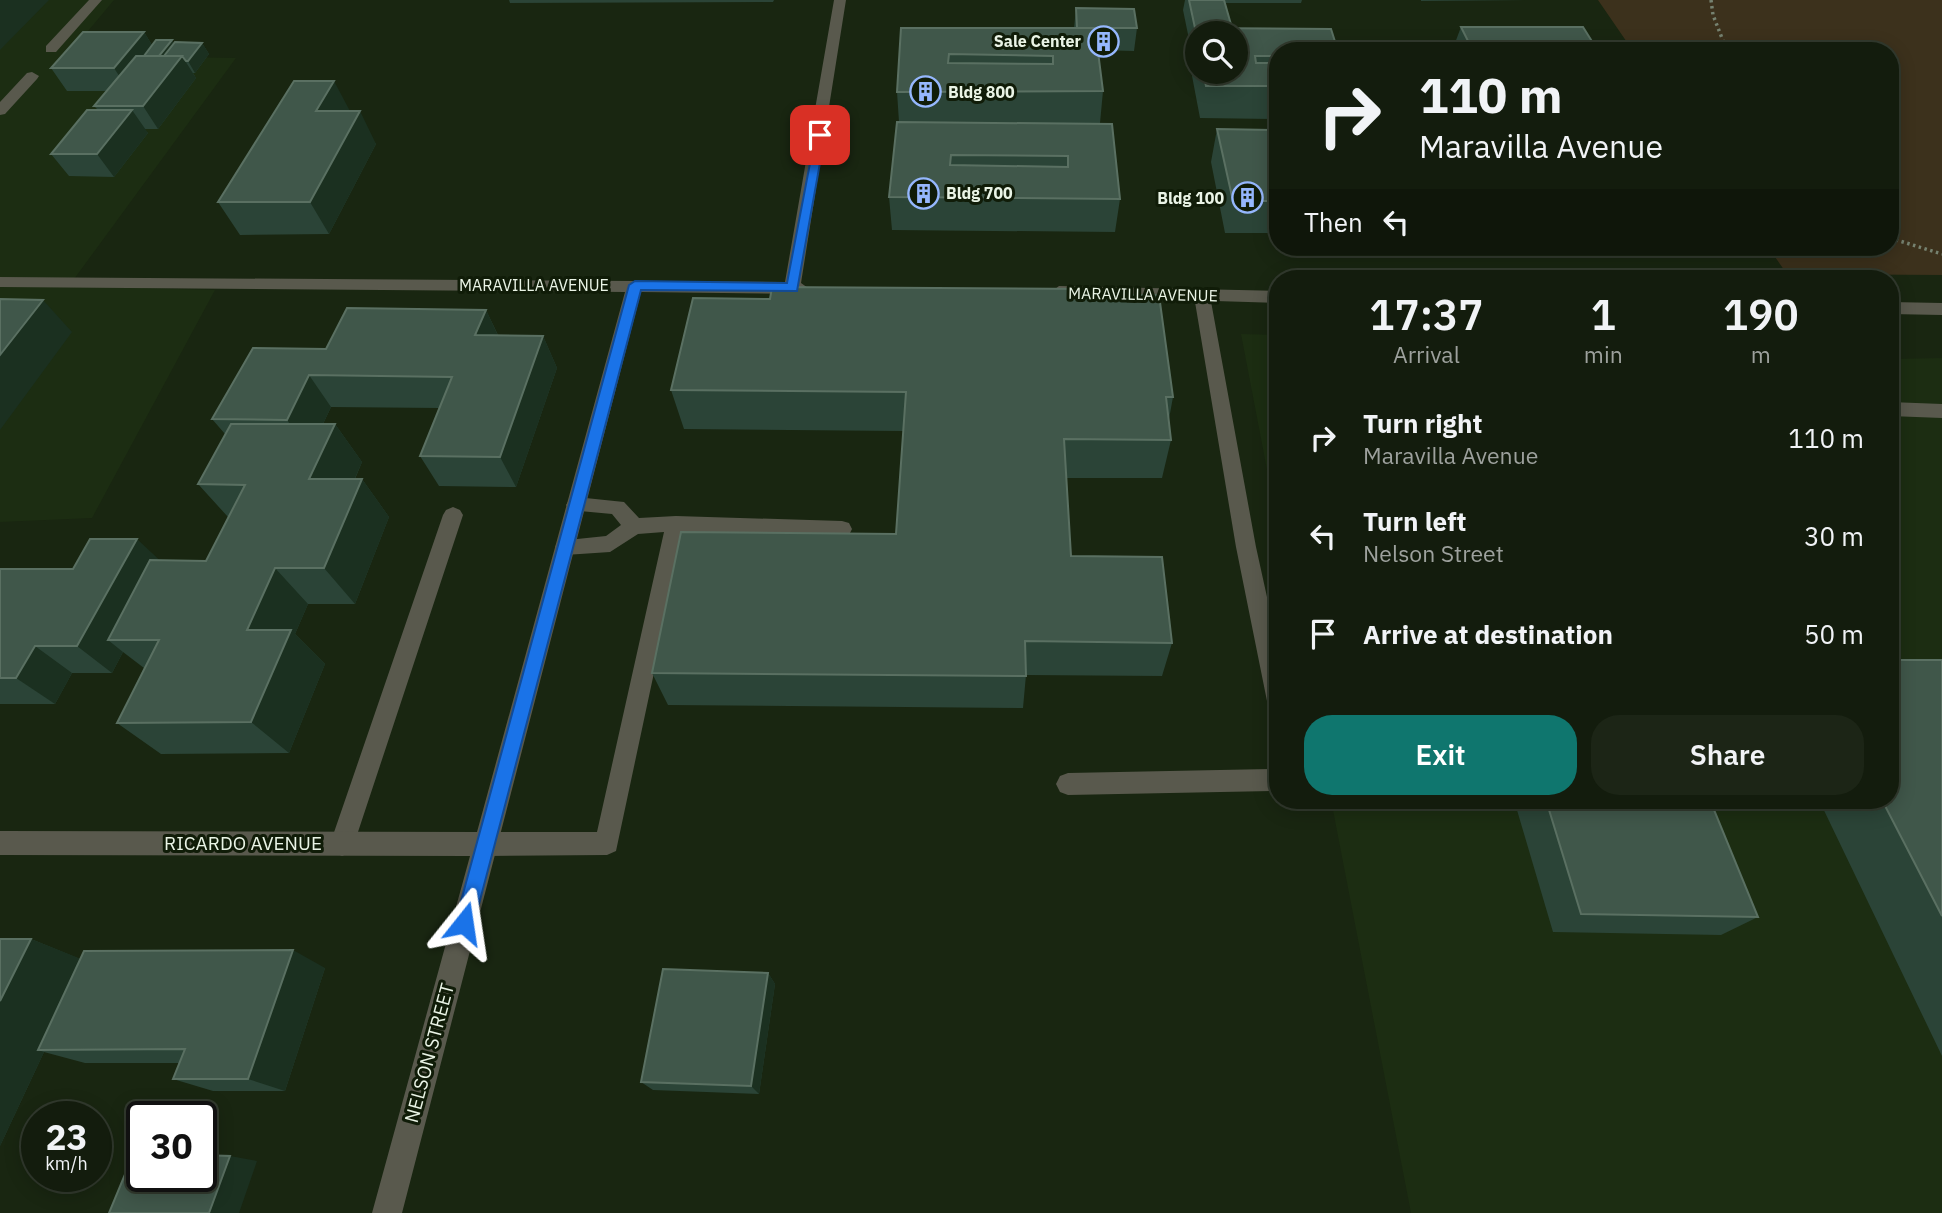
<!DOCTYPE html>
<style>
:root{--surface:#131c0d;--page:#1c2516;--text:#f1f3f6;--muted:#9da19d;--line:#323a2e;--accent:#0f766e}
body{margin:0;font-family:"IBM Plex Sans",sans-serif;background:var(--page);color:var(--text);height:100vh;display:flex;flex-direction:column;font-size:26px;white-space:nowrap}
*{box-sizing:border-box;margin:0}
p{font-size:23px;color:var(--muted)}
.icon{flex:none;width:38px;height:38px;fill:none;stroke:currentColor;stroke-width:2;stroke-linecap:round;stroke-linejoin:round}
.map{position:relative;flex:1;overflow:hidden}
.details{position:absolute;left:1269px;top:270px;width:630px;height:539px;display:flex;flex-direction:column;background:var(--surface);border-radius:28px;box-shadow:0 4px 18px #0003,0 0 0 2px var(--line)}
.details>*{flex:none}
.top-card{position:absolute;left:1269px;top:42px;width:630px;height:214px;border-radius:28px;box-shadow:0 4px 18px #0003,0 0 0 2px var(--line);background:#131c0d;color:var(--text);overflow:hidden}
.controls{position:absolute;left:1185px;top:21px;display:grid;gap:14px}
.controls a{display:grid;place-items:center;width:63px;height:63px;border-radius:50%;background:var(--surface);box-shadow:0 4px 18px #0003,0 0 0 2px var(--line);font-size:35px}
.speed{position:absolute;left:21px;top:1101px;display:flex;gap:14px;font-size:35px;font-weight:700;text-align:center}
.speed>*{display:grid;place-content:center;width:91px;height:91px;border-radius:50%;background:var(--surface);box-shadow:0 4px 18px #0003,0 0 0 2px var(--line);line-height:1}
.speed small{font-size:18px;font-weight:400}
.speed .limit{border:4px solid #111;border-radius:10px;background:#fff;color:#111}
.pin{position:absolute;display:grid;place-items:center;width:60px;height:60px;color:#fff;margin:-30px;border-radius:14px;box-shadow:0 4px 10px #0006}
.me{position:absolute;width:77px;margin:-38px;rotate:15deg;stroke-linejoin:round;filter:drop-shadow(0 0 5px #0008)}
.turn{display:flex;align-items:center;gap:24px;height:147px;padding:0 35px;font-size:32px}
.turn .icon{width:91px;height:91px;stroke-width:2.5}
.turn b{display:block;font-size:49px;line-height:60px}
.then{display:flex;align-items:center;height:66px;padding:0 35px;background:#0003;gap:14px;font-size:26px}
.eta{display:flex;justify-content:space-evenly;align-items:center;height:119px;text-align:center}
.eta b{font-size:42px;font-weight:600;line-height:49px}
.action{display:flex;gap:14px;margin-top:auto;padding:14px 35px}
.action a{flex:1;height:80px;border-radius:28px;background:var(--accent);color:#fff;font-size:28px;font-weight:600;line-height:80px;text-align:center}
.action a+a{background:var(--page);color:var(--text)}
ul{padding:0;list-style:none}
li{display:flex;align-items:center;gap:21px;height:98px;padding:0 35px}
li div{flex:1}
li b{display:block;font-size:26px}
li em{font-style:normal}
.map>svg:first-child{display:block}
.built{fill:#1c2d12}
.green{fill:#3c311c}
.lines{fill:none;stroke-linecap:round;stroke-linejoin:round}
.path{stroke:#768270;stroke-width:3.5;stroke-dasharray:2.5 3.5;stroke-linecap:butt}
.lane{fill:#59594d;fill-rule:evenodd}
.street{fill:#59594d;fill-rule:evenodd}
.wall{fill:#2b4437;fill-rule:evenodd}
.shaded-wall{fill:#1b3020}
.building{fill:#40574a;stroke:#5a7062;stroke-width:2;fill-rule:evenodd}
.route{fill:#1a73e8;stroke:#114b97;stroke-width:2}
.labels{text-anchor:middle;stroke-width:6;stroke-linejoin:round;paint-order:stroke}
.far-poi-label{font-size:16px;font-weight:bold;fill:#eaf4e6;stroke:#101c08;text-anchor:end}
.far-street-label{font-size:16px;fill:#eaf4e6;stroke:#101c08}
.street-label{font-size:19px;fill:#eaf4e6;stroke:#101c08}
</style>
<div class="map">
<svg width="1942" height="1213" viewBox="0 0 1942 1213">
<rect width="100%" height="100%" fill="#192611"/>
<path class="built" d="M0 0H114L68 55 236 58 69 286 215 290 92 518 0 522Z
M1241 334 1277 335V522Z
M1942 358V1213H1411L1331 800H1890V359Z"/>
<path class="green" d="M1598 0H1942V275L1787 274 1768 247H1890V51H1633Z"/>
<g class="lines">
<path class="path" d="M1711 0 1713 15 1727 51
M1890 238 1942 254"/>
<path class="lane" d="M89 0H102L56 52H46V46Z
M32 72 39 76 37 79 5 114 0 115V102L27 73Z
M1202 290 1210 296 1256 547 1278 647V711L1270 708 1267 701 1236 547 1194 296Z
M1890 402 1942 404V418L1890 416Z
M576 497 624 502 639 518 676 516 842 521 849 523 852 529 849 535 842 537 684 532 616 851 607 855 485 856 476 852 473 844 476 836 485 832H597L664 532 638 534 610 552 565 555 558 553 555 547 558 541 606 536 621 525 612 514 569 510 566 505 569 500Z
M453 507 460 510 463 515 354 844 351 852 342 856 333 852 330 844 443 515 446 510Z
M1278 766V789L1274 791 1068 795 1060 792 1056 784 1060 776 1068 773 1270 769Z"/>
<path class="street" d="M834 0H846L801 283 808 288 800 294 641 292 402 1213H372L470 856 0 855V831L477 832 625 292 0 287V277L785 282Z
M1059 286 1278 291V303L1053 296 1051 292Z
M1890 302 1942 303V315L1890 314Z"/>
</g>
<path class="wall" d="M509 0H774L773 2 510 3Z
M1185 0H1302L1301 3H1225L1232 28 1278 51V119L1200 118 1189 60 1191 49 1183 10ZM1197 33 1236 72H1197Z
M1421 0H1533L1421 1Z
M1076 8 1137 28 1134 51 1098 50 1103 91 1100 123 1120 199 1115 232 892 230 889 197 899 122 897 92 901 28H1074Z
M1461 27 1598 51H1452Z
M144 32 152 45 172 40 174 44 202 43 209 54 195 73H193L196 78 158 129H144L148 133 114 177 69 176 51 154 98 110 94 106 107 91H67L51 68Z
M350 111 376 144 329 234 240 235 218 202Z
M1217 129 1278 130V233H1225L1211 162Z
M1089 295 1173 397 1169 419 1171 440 1162 478H1066L1071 556 1172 643 1162 676 1026 675 1023 708 668 705 652 673 896 534 903 431 684 429 671 390 770 299Z
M486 310 498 335 543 336 557 368 516 487 439 486 420 456 439 408 331 407 323 424H335L362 462 355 479H362L389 517 355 604H308L295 634 325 664 289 753 161 754 117 723 144 668 123 652 112 673H72L55 704H0V569H73L160 561H206L228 517 198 484 225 434 212 419 326 349Z
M1942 660V1056L1819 800H1890Z
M1514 800H1710L1758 917 1721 935 1553 932Z
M31 939 80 959 325 968 285 1091H213L173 1079 180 1063H85L44 1052 0 1146Z
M768 973 775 984 759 1094 653 1090 641 1082Z"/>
<path class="shaded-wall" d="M0 0H49L0 50Z
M144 32 158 55 129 91 114 68Z
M172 40 179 52 153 64Z
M202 43 209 54 195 73 188 61Z
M182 56 196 78 158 129 143 106Z
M334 81 351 113 316 111Z
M132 110 148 133 114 177 97 154Z
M360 111 376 144 329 234 310 202Z
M43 300 72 332 0 430V355Z
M486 310 501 342 475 335Z
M543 336 557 368 516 487 500 457Z
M309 375 331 407 310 451 287 420Z
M335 424 362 462 338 517 309 479Z
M362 479 389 517 355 604 324 568Z
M137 539 168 568 108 640 123 652 112 673 77 646Z
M275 568 308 604 295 634 325 664 289 753 251 722 247 630Z
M35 646 72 673 55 704 16 678Z
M31 939 86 961 38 1050 44 1052 0 1146V1001Z
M293 950 325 968 285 1091 248 1079Z
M768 973 775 984 759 1094 751 1086Z
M230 1156 257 1161 239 1213H209Z"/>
<path class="building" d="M1189 0H1224L1232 28H1195Z
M1076 8 1134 9 1137 28H1077Z
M1461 27H1583L1598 51H1473Z
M901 28H1095L1103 91 897 92ZM949 54 1053 56V64L948 63Z
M1195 28 1331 29 1338 51H1278V56H1255L1256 63H1278V86H1206L1203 72H1236V33H1197V38Z
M83 32H144L114 68H51Z
M156 40H172L159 56H144Z
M175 42 202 43 188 61H186L182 56H164Z
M136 56H182L143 106H94Z
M294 81H334L316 111H360L310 202H218Z
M87 110H132L97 154H51Z
M897 122 1112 124 1120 199 889 197ZM951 155 1068 156V167L950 165Z
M1217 129 1278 130V201H1233Z
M772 287 1088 289 1089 295H1159L1173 397H1166L1171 440 1064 439 1071 556 1162 557 1172 643 1025 641 1026 676 652 673 681 532 896 534 906 392 671 390 693 298 770 299Z
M0 299 43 300 0 355Z
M347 308 486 310 475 335 543 336 500 457 420 456 452 377 309 375 287 420 212 419 253 348 326 349Z
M231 424H335L309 479H362L324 568H275L247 630H291L251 722 117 723 159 640H108L150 560 206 561 245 485 198 484Z
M90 539H137L77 646H35L16 678H0V569H73Z
M1890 660H1942V916L1882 800H1890Z
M1546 800H1710L1758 917 1581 914Z
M0 939H31L0 1001Z
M293 950 248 1079H173L185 1049 38 1050 84 951Z
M663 969 768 973 751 1086 641 1082Z
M133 1155H142V1176H201V1155L230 1156 209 1213H109Z"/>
<path class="route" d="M816 132 825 135 797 291 641 290 474 923 471 930 464 933 458 930 455 923 629 285 635 281 787 283Z"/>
<defs>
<symbol id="building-ring" viewBox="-11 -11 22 22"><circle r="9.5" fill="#101c08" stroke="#95b7fd" stroke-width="1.5"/><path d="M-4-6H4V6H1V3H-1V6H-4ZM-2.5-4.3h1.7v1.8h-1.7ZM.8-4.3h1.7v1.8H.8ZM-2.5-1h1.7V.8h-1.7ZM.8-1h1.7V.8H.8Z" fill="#95b7fd"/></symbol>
</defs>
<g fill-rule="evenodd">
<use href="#building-ring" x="1086" y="24" width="35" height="35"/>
<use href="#building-ring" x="908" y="74" width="35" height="35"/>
<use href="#building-ring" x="906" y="176" width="35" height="35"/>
<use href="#building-ring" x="1230" y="180" width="35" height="35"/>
</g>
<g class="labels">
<g class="far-poi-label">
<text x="1081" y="47">Sale Center</text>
<text x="948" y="98" text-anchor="start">Bldg 800</text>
<text x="946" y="199" text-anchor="start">Bldg 700</text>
<text x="1224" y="204">Bldg 100</text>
</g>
<g class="far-street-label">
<text x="534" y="291">MARAVILLA AVENUE</text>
<text transform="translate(1143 294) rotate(1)" y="6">MARAVILLA AVENUE</text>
</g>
<g class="street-label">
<text x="243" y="850">RICARDO AVENUE</text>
<text transform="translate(429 1053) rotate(-75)" y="7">NELSON STREET</text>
</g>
</g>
</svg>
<div class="controls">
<a><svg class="icon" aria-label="search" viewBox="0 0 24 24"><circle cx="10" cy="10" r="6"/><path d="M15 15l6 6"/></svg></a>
</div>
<div class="speed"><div>23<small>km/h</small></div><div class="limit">30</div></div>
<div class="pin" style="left:820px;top:135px;background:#d93025"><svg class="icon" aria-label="arrive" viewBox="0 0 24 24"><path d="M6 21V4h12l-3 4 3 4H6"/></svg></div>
<svg class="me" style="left:464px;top:923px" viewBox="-20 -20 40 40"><path d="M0-17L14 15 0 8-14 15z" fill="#1a73e8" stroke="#fff" stroke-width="4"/></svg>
<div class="top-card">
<div class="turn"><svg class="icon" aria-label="right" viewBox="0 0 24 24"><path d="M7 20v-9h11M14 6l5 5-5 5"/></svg><div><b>110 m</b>Maravilla Avenue</div></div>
<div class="then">Then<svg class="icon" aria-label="left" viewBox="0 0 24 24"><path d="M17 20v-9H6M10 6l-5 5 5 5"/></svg></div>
</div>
<section class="details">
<div class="eta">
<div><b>17:37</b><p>Arrival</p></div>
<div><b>1</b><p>min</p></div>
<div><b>190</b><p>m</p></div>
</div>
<ul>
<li><svg class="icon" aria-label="right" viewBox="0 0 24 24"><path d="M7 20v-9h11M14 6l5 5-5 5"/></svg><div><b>Turn right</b><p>Maravilla Avenue</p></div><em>110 m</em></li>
<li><svg class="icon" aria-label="left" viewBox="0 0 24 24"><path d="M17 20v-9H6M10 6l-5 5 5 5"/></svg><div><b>Turn left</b><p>Nelson Street</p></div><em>30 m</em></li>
<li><svg class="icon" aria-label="arrive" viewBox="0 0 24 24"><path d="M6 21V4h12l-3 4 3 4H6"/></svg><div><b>Arrive at destination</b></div><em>50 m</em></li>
</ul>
<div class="action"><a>Exit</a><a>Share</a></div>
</section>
</div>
